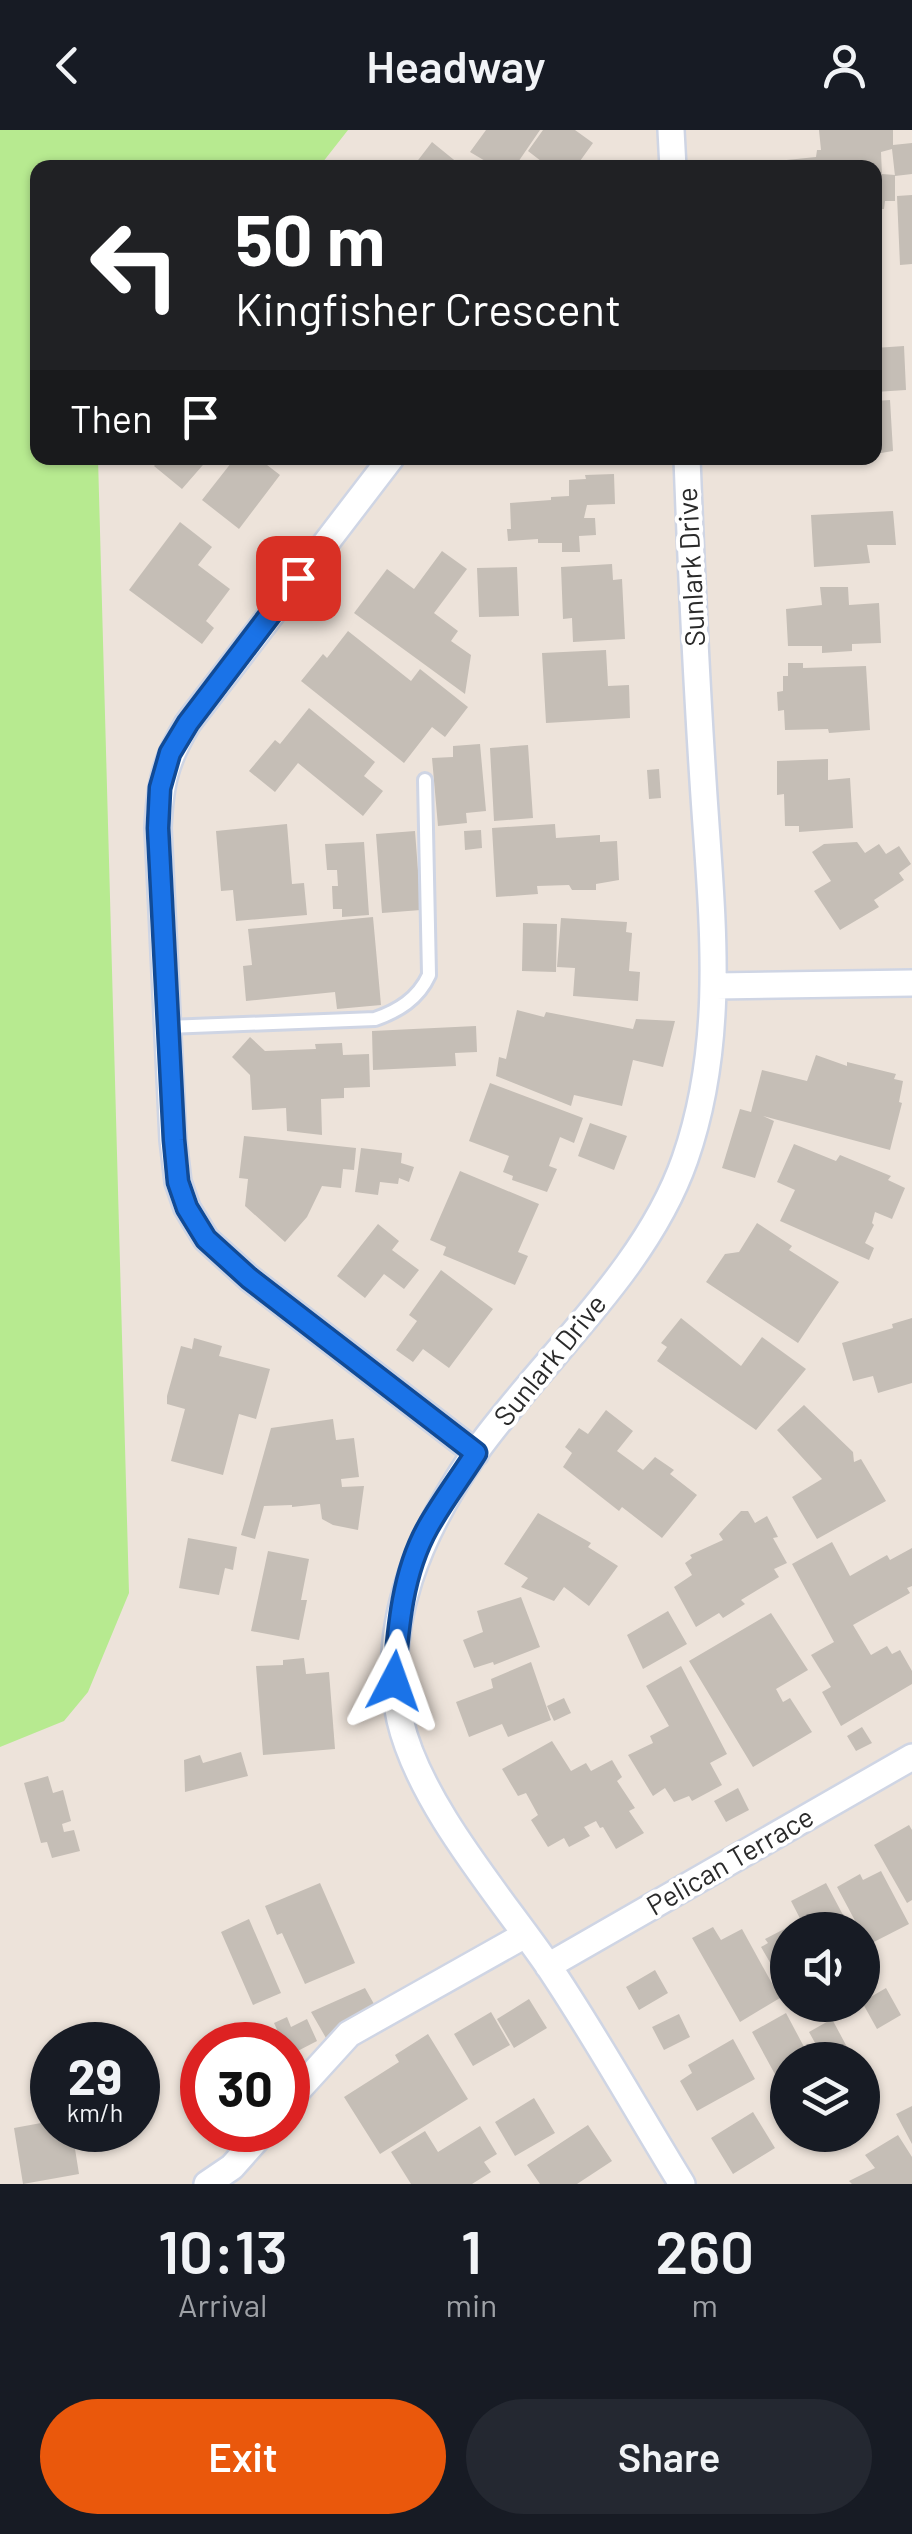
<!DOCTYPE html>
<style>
:root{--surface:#171b24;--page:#242831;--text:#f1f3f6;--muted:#9ea1a6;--accent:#ea580c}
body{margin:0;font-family:Barlow,sans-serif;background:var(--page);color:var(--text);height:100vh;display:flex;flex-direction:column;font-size:38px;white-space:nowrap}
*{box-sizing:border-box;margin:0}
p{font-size:32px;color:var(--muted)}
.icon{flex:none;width:55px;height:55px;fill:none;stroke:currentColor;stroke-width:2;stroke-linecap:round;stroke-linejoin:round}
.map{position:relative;height:2054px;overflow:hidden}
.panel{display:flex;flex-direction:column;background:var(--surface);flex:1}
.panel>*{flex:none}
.guide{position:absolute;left:30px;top:30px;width:852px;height:305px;border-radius:20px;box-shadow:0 2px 8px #0004;background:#202124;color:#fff;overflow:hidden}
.controls{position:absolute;left:770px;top:1782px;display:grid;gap:20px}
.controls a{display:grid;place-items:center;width:110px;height:110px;border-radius:50%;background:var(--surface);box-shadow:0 2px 8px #0004;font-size:50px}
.speed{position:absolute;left:30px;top:1892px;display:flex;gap:20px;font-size:50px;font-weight:700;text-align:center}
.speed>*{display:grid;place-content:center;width:130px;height:130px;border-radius:50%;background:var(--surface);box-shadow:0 2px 8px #0004;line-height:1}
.speed small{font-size:25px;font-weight:400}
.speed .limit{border:15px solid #d22;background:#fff;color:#111}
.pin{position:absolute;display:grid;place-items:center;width:85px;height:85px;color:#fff;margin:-42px;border-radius:20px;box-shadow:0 5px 15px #0006}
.me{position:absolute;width:110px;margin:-55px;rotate:4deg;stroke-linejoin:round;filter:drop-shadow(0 0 8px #0008)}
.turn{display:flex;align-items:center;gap:35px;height:210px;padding:0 40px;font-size:45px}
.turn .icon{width:130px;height:130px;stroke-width:2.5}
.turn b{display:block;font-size:70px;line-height:85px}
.then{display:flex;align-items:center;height:95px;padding:0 40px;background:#0003;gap:20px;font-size:38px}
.eta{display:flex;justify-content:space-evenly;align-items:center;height:170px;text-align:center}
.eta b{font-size:60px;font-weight:600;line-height:70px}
.button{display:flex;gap:20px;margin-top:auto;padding:20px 40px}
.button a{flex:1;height:115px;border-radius:60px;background:var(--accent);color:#fff;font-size:40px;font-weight:600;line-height:115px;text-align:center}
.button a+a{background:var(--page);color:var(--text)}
header{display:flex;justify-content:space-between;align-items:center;height:130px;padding:0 40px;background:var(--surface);font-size:45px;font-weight:600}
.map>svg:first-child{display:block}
.green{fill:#b7ea90}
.building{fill:#c5beb6}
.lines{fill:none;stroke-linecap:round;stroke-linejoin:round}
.service-casing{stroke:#cfd5e4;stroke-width:18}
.minor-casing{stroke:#cfd5e4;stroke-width:30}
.service{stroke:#fff;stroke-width:12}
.minor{stroke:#fff;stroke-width:25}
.route-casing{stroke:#114b97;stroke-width:25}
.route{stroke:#1a73e8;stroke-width:18}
.labels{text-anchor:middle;stroke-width:8;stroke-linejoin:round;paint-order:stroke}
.street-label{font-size:28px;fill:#2a2a2a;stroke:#fff}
</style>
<header><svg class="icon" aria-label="back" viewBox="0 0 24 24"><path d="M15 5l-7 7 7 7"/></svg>Headway<svg class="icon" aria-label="person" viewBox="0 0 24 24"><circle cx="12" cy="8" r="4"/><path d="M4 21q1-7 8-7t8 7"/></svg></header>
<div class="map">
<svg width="912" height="2054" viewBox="0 0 912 2054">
<rect width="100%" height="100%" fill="#ede3da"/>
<path class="green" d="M0 0H348L319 37 38 38V328H98L129 1463 88 1562 64 1591 0 1617Z"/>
<path class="building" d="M486 0H540L514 38H497L470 22Z
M543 0H575L593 13 575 38H550L528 21Z
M819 0H893V15L912 13V44L895 46 892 19 881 22 882 44 895 45V71H885L884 79H875V38H767V32L816 27 817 20H821Z
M432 12 464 38H412Z
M912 65V134L900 135 897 66Z
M904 216 906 260 875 262V218Z
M890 270 893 321 875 324V271Z
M161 328H209L182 359 154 336Z
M235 328H258L280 345 239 399 202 370Z
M614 344 615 374 587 375 584 388H595L596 405 579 406 580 422H562V413H538V409L508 411 507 399H511L510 373 551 370V367L569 366V350L586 349 585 345Z
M893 381 896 415H867L870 433 814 437 811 385Z
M180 392 212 417 198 435 230 459 206 491 214 498 202 514 129 460Z
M442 421 467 439 434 483 458 501 451 511 471 525 465 564 354 483 387 439 414 459Z
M612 434 613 450 622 449 625 509 573 512 572 488 563 489 561 437Z
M517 437 519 486 479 487 477 438Z
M820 457H848L849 475 879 473 881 513 852 514V521L822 523V516H788L786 479 822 475Z
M348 501 411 551 420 539 468 577 445 607 432 597 404 633 301 551 323 524 327 528Z
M606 520 608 556 629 555 630 588 546 593 542 523Z
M788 533H803V538L866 536 870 600 829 603 828 599 785 600 784 580 778 581 777 562 783 561V546H788Z
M309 578 375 632 364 646 383 661 363 686 298 633 275 662 249 641 275 610 280 614Z
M480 614 486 681 466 683 467 693 438 696 432 628 453 627V616Z
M528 615 533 688 494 691 490 618Z
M828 629V650L850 648 853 698 799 702V696H785L784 664 777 665V631Z
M659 639 661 668 649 669 647 640Z
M287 694 292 754 304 753 307 785 236 791 233 760 221 761 216 701Z
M555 694 556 708 600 705V712L617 711 619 750 596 754V760H572L569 755 537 756 538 764 496 767 492 698Z
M481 700 482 718 465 720 464 701Z
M415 701 421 780 382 783 376 704Z
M364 712 369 785 342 787V779H333L332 756H338L337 740H327L325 714Z
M857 712 865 723 879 714 886 724 899 716 911 734 899 743 904 750 874 770 879 777 840 800 814 761 831 751 812 722 824 714Z
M373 787 381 875 337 879 335 862 246 871 243 836 252 835 248 799Z
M561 788 627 792 626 802 632 803 629 841 640 842 638 871 573 866 575 838 557 837Z
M523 793 557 794 556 842 522 841Z
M517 880 544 887 546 882 633 899 636 889 675 891 663 937 633 930 622 976 574 965 571 976 496 946 499 927 506 929Z
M476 896 477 922 455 923 456 936 373 940 372 901Z
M250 907 265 921 316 919 315 914 342 913 343 925 369 924 370 957 344 958V968L321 969 322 1005 287 1001 286 978 252 980 250 945 232 927Z
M816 925 847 936V932L896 944 894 949 903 951 899 972 902 973 890 1020 763 986 774 991 755 1048 722 1038 740 979 751 982 762 940 807 951Z
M490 953 583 988 574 1013 560 1007 549 1036 557 1039 547 1062 512 1050 513 1046 503 1042 509 1026 469 1011Z
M590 993 627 1006 614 1040 578 1026Z
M244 1006 356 1018 354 1040 343 1039 341 1058 322 1056 307 1087 285 1112 245 1076 248 1049 239 1048Z
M794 1014 836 1031 840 1025 891 1046 888 1050 905 1058 892 1089 875 1082 872 1093 874 1095 865 1113 874 1118 869 1130 780 1091 795 1060 777 1052Z
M361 1018 402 1023 401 1033 414 1037 409 1052 399 1048 398 1054 380 1052 378 1065 355 1062Z
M460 1041 539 1074 518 1122 528 1126 515 1155 443 1125 446 1117 430 1110Z
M757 1093 792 1116 789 1120 839 1152 798 1213 706 1152 725 1124 739 1122Z
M378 1094 399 1111 392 1120 419 1140 404 1159 384 1144 365 1168 337 1146Z
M441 1140 493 1179 449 1238 423 1219 413 1232 396 1220 417 1191 409 1185Z
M681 1188 741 1236 762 1207 806 1239 756 1300 657 1231 667 1217 661 1213Z
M912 1188V1253L878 1263 873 1246 853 1251 842 1213 893 1198 892 1194Z
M194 1208 222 1216 219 1226 270 1239 256 1289 239 1284 223 1345 171 1331 185 1279 167 1274V1266L181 1216 192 1219Z
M804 1275 853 1322 854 1332 861 1329 886 1371 817 1409 792 1367 822 1349 777 1300Z
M606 1280 633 1301 617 1321 643 1340 655 1327 674 1340 670 1344 697 1365 662 1408 622 1377 619 1381 563 1337 572 1323 565 1317 579 1298 588 1304Z
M333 1289 336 1310 354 1308 359 1347 341 1349 342 1357 364 1356 358 1400 333 1395 322 1389 320 1374 292 1377V1375L264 1376 255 1409 241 1405 271 1298Z
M741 1381H748L755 1393 767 1386 778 1407 773 1408 787 1433 774 1439 779 1447 741 1470 745 1474 723 1488 719 1483 696 1497 674 1457 692 1445 685 1433 692 1428 690 1425 723 1410 719 1404Z
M538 1383 591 1413 588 1417 618 1436 589 1476 564 1457 554 1471 521 1457 528 1448 504 1434Z
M188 1408 237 1417 233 1440 225 1438 219 1465 179 1458Z
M832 1412 850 1446 887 1425 890 1430 912 1418V1456L907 1458 910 1463 853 1495 871 1525 887 1516 892 1524 900 1520 912 1541V1554L841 1596 822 1562 831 1557 811 1525 834 1512 792 1434Z
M268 1421 309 1429 301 1470H307L299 1510 251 1501Z
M521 1467 540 1517 494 1535 493 1532 474 1538 463 1510 483 1502 477 1481Z
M668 1481 687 1514 643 1539 627 1505Z
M771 1483 808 1540 776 1559 783 1572 790 1568 812 1602 753 1637 689 1531Z
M304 1528 306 1544 329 1542 335 1619 263 1625 256 1536 283 1535V1530Z
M531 1532 551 1590 508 1607 502 1594 469 1607 456 1572 493 1558 491 1549Z
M681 1536 727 1624 710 1633 722 1655 692 1671 689 1666 674 1672 665 1658 653 1666 628 1625 653 1613 650 1606 669 1596 646 1556Z
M564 1568 571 1583 554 1591 547 1576Z
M862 1597 872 1613 856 1621 847 1606Z
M552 1611 571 1641 586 1633 591 1641 612 1630 622 1647 617 1651 635 1678 629 1681 644 1703 616 1719 603 1697 600 1698 596 1691 584 1697 590 1706 569 1717 564 1708 548 1717 531 1690 538 1685 526 1663 518 1666 502 1639Z
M241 1622 248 1646 185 1662 184 1630 200 1625 203 1633Z
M48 1646 53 1663 63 1660 71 1691 62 1694 64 1702 74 1700 80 1721 52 1728 47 1712 41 1713 24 1653Z
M738 1658 749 1680 726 1692 714 1671Z
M909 1695 912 1700V1770L907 1773 874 1715Z
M881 1741 909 1794 868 1815 837 1757 860 1744 863 1750Z
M320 1753 355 1833 305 1854 282 1803 277 1805 265 1776Z
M826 1753 851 1800H806L791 1771Z
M249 1789 281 1863 253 1875 221 1802Z
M792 1795 795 1800H788V1863L761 1817 768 1813 765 1809Z
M713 1797 721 1810 742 1799 780 1868 740 1892 692 1808Z
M655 1840 668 1863 639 1880 626 1857Z
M365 1858 378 1881 326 1908 311 1882Z
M886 1858 901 1885 877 1899 862 1872Z
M529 1869 547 1898 514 1918 497 1889Z
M491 1882 510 1915 473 1936 454 1904Z
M786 1883 811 1930H788V1956L783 1959 752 1902Z
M679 1884 690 1907 664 1920 652 1897Z
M287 1887 291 1897 307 1889 317 1911 288 1926V1915H284L274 1893Z
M832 1889 847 1917 824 1929 809 1902Z
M428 1904 468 1969 380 2024 344 1967 399 1932 395 1925Z
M733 1909 755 1949 697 1981 680 1951 692 1943 688 1935Z
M534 1968 555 2003 515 2026 495 1992Z
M912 1976V2014L896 1984Z
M753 1982 775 2018 733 2044 711 2008Z
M52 1991V2000H72L79 2044 23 2054 14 1998Z
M588 1995 612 2031 577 2054H540L527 2035Z
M480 1996 497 2024 484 2032 491 2042 472 2054H411L391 2022 425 2001 438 2022Z
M898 2005 912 2027V2054H852L849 2051 875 2038 865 2025Z"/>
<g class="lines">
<defs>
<path id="service" d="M167 897 375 889C398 881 418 869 429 845L425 650"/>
<path id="minor" d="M671 0 673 38
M391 328 188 593C165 631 160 654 158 698L173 1010 178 1052 187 1078 206 1109 249 1148 476 1323
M716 856 912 853
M548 1836 912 1627
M288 1971 349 1904 525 1805
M207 2054 232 2037 265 2000
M682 2054C637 1981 595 1905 547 1834 499 1765 419 1673 400 1590 379 1493 421 1401 475 1323 542 1229 646 1141 685 1029 728 906 711 779 703 651 696 543 691 436 687 328"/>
</defs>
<use href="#service" class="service-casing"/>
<use href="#minor" class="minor-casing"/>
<use href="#service" class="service"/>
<use href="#minor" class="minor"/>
</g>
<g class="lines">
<defs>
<path id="route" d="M298 448 188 593 170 623 160 658 158 698 174 1010 178 1052 187 1078 206 1109 249 1148 476 1323C460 1348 442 1372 428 1397 402 1443 398 1499 394 1551"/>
</defs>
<use href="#route" class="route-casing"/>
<use href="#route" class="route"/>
</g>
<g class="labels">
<g class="street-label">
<text transform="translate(691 437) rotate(-93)" y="10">Sunlark Drive</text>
<text transform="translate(550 1230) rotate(-51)" y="10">Sunlark Drive</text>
<text transform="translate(730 1731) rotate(-30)" y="10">Pelican Terrace</text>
</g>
</g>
</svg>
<div class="controls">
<a><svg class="icon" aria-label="sound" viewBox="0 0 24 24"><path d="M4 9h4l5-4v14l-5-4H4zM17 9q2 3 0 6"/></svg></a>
<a><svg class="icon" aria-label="layers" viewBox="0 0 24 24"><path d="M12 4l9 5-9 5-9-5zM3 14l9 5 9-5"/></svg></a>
</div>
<div class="speed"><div>29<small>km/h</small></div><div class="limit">30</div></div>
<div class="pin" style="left:298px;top:448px;background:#d93025"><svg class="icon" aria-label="arrive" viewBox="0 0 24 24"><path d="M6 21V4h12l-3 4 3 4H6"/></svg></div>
<svg class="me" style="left:394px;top:1551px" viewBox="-20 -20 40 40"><path d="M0-17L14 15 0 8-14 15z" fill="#1a73e8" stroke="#fff" stroke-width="4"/></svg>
<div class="guide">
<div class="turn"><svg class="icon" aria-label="left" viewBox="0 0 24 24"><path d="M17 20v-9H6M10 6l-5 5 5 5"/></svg><div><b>50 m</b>Kingfisher Crescent</div></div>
<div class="then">Then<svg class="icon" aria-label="arrive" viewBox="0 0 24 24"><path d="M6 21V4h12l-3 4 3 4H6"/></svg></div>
</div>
</div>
<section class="panel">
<div class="eta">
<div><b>10:13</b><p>Arrival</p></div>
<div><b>1</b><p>min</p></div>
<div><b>260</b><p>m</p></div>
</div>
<div class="button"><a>Exit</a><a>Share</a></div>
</section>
